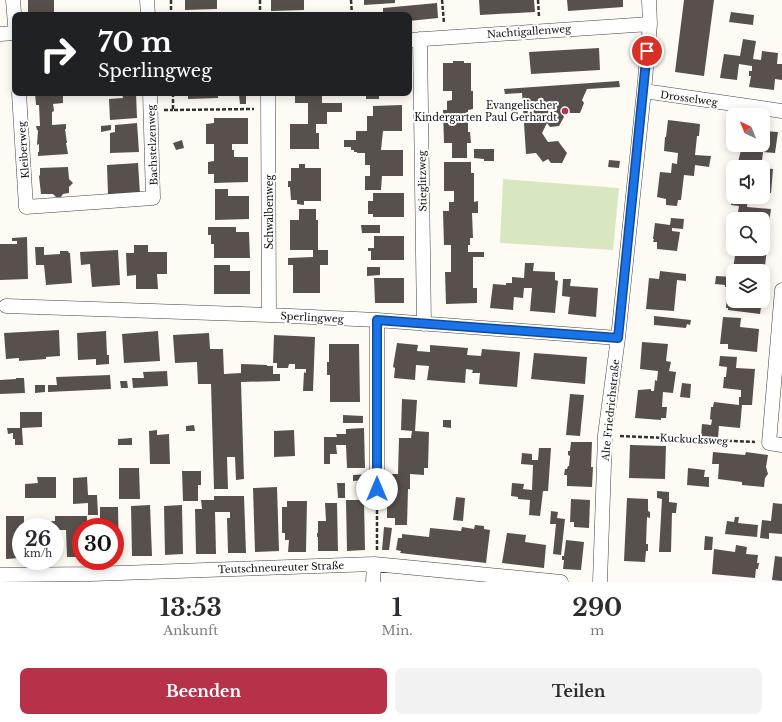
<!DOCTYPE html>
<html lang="de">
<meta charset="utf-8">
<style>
:root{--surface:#fff;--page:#f2f2f3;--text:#2b2b33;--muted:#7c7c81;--accent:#b73249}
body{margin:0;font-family:"Libre Baskerville",serif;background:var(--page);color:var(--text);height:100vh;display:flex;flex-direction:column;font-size:15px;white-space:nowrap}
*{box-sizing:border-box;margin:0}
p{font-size:13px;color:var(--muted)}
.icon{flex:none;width:22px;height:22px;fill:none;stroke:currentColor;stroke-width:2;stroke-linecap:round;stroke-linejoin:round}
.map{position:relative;height:582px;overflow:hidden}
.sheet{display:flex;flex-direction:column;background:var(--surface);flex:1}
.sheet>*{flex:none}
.banner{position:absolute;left:12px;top:12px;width:400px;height:84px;border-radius:8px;box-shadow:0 2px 10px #0003;background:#202124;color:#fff;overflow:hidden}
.needle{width:26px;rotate:317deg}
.fabs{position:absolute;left:726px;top:108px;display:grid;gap:8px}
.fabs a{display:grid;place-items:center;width:44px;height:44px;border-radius:8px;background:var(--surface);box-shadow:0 2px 10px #0003;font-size:20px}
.speed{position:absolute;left:12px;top:518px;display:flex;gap:8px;font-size:20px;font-weight:700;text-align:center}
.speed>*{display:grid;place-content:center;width:52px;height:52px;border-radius:50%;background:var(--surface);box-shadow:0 2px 10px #0003;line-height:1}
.speed small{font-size:10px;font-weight:400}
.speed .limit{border:6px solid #d22;background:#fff;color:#111}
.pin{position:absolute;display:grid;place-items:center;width:34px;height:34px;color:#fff;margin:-17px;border:2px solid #fff;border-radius:50%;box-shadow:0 1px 4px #0007}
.me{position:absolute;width:44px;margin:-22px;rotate:0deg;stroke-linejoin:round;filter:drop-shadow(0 0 3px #0008)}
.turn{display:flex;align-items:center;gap:14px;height:84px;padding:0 20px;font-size:18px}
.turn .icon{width:52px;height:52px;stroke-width:2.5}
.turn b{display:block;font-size:28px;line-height:34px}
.eta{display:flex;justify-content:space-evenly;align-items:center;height:68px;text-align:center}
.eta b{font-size:24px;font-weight:800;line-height:28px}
.button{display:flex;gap:8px;margin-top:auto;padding:8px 20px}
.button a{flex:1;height:46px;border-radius:8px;background:var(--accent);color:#fff;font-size:16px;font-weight:800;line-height:46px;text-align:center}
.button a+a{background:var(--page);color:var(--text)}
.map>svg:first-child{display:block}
.green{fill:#d9e7c0}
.building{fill:#58504d}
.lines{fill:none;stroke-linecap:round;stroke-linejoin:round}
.street-casing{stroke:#434343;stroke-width:15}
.path{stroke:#323232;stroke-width:2.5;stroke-dasharray:4 2;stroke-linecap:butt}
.street{stroke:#fff;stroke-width:14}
.route-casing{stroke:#114b97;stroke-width:10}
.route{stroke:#1a73e8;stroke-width:7}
.poi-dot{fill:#b73249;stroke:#fff;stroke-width:1.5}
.labels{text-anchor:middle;stroke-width:4;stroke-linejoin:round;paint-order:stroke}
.street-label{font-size:10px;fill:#101010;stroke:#fff}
.poi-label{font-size:10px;fill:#101010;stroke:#fff;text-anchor:end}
</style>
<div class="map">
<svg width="782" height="582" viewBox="0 0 782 582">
<rect width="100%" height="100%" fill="#fefbf5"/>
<path class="green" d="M503 179 619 188 613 250 500 243Z"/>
<path class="building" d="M28 0H54V13L28 14Z
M185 0H217V9L185 10Z
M271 0H304V10L271 11Z
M364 0H395V3L364 5Z
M479 0H534L535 12 480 15Z
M567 0H623V7L568 11Z
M684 0H714L704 76 675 72Z
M437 3 438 18 409 21V15H383V8Z
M346 12 347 15H323V14Z
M731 12 754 15 753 25 729 22Z
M743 39 756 41 753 59 761 60 762 51 778 53 777 64H782V80L775 79 774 90 749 87 751 76H749V71H752V66L739 64 737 80 720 78 724 54 740 56Z
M599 48 600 70 531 74 529 52Z
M453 61H464V63H471V91H473V109L468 110V132H470L471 143H467V158H452V143H444L443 110H447V101L452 100V91H443V63H453Z
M619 81 620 87 587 89 582 100 584 103 580 113H570L567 109 561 112 564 117 559 126 550 127 547 123 542 133 548 142 558 141 567 153 562 163H551L548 159 543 162 536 153 526 154 522 93 505 94 504 89Z
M35 93H63V103L53 104 54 111 52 112V125L66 124V129H65L67 143H66L68 154 38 156V152H39V144L37 145 38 130H37L36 126H40L39 105H36Z
M122 93H136L137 118 110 120 109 99 123 98Z
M188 93H218V98L188 99Z
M295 93H322V103H342V112H327V124H316V133H319V149H290V124H308V103H295Z
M366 93H379V99H366Z
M239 95H246V104H240Z
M402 105V131H383L381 150H403V176H382L381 190H365V176H370V165H365V153H357V152H354V150H351V147H344V140H356V131H367V116H373V106Z
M214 118H248V144H232V150H234V157H248V182L214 183V174H208V162L214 161V144H206V124L214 123Z
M668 120 700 124 699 136H697L695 155 711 156 709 167 695 165 694 176 684 175 681 200H678L677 206 666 205V199L657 197 660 172 671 173 672 163 677 164 678 153 664 151 665 137H666Z
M137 123 139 152 110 153V133L115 132V125Z
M111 125V130L101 132V126Z
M763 131 778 132 775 153 763 152 762 161 752 160V167L737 166 741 150H744V145H763Z
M182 140 184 148 176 150 173 143Z
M474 149H494V161H484V159L474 158Z
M609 160 620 161 619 168 608 167Z
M444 162H471V173H474V202L478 201V213H472L473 238H470V245H468V252H484V257H473V288H477V303L446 304 445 272H451V245H444L443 211H449V202H454V191H444Z
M138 163 140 194 108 195 107 165Z
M299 164H305V168H321V201H304V205L297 204V200H291L290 187H288V181H291V168H299Z
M68 167 69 179 73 183 69 187V193L63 194 61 197H56L53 194H41L39 176 40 175V168Z
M763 168 773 169 771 193H763Z
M215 189H228V196H249V219L215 220Z
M373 193H404V217H373V214H368V201H373Z
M732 197H748L747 207 771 209 768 232H763V219H735L736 212H738L739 206 731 205Z
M299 209H316V220H318V250H328V265H320V293H293V265H288V258L313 257V250H290V220H299Z
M671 218 684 219 683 229 672 228V231L680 232 677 251 657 249V242H653L654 239H653L655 223 670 225Z
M361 225H380V233H362Z
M208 227H236V232H249L250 258H214V244H211V235H208Z
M729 228H733V244H730L731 238 728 237Z
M374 236H404V260H371V251H368V248H374Z
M27 237 28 279 0 280V244H17V241H12V238Z
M134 245H148V252H167V274H157L158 289H136V275L127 276 126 253H134Z
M35 247H44V255L60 254V251H68L69 253H70L72 283 46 285 44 265H36Z
M763 248H767L764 275 763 271H745V270L733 269 736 249H763Z
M118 250 120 285 92 287 90 264 81 265 80 252Z
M525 263H534L533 271 555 272V280L558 281 555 313 530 311 532 288H524L523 298 514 297 513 310 490 308 493 284 506 285V283H512V277L524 278Z
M214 265H230V271H250V294H214Z
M367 267H380V275L367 276Z
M660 271 686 274V281L677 280 674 311 646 309 649 278 659 279Z
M716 276 733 277V301H762L760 314 728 310V308H726L727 295 730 296 731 287H725V285L715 284Z
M374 278H404V303H375Z
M563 279H571L570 286 598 288 596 317 568 314 570 297 562 296Z
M654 316 691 320 690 325 687 324 686 328 654 325Z
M723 317 741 318 740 327 759 329 757 352 728 349V344H720Z
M59 330 60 356 46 357V359L19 361V358L6 359 4 333Z
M106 331 107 355H109V364L96 365V359L78 360 77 333Z
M158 331 160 361 124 363 122 334Z
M209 333 210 349H223L224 374 241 373V364L267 365V366H273V374H280V381L241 382 244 479 236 480 235 457H227L228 489H214L211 384H198L197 362 175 363 173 335Z
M274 335 315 337 313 391H303L304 372 306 373V369H295V364H289L288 368H277V363H273Z
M642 342 668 344 666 361 671 362 669 371 676 372 673 393 663 392 662 407H667L666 418H661V420L635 418 638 390 651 389V391H654L655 380 657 381 658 371 640 369Z
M397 343 418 345 417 351 430 352V345L468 348 467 355 481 356 482 349 520 352 517 387 479 384 480 373H472L473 370 466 369 465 383 427 380 429 366 416 365 415 380 394 378 395 368 393 367Z
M329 344H359L360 402H330V375H327V362H329Z
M534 353 587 357 585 384 531 379Z
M720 356 737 357 736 368 755 369 752 405H742L740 428 719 426 718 438 701 436 702 424 711 425 712 420 710 419 711 407H713L714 402 739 405V397H741V390L723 388 724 377H726L727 367 719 366Z
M167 371 168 386 133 388 132 378H144L143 372Z
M110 375 111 389 48 392V385H57L56 377Z
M16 378H24L25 393 0 394V380L16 379Z
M120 381H127L128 388H121Z
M682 383 691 384 690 398 680 397Z
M35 385H45V392L35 393Z
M570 394 584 395 580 436 566 435Z
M402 399 417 400 415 431 429 432 428 468H424V475L410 474V489H408L407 525H395V518H387V489H389V474H398L399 438H411L412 431 401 430Z
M20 412H42V427L22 428 23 445H15V439H13V433L8 434 7 428H20Z
M343 415 363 416V423H343Z
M443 420H451V428L443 427Z
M194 425 195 431H186V426Z
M364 428 365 468H347L346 445H336L337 454H330V464H324V437H337L336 434H346V429Z
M157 430V435L169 434 170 464H150L149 431Z
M294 430 295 456 274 457V431Z
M132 438V445H118V439Z
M571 442H592L591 467H593L592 487 567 486V475H564L565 469H567L568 466H569L570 456 568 455V451H570Z
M630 445 666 446 665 479 629 478Z
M539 448H551L548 491H543L540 516 529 515 530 500 518 499V497L511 496 512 483 524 484 523 489 532 490 533 465 521 464 522 453 532 454V460H538Z
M713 452 745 455 746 452 768 455 766 467 768 474 765 478 764 487 742 485V482L718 479 719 464H712Z
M119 468H139L140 499H119Z
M688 468 705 470 704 477H709V487L687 485Z
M182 471H201V485H198V501H183Z
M372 474V486H365V480L353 481V475Z
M37 477H56V498H25V484L38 483Z
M87 477 88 495H97L98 515H88V503L73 504V478Z
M337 483H345V498H338Z
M277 487 279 551 255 552 253 488Z
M657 491 669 492V502L677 503 676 513H672L671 552H659L662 499 657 498Z
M214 496H244L246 553H228L227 518H230V512H215L216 554H196L195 509H202L201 500H214Z
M456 497 465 498 463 521 453 520Z
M627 498 648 499V511L650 512V518L647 517 646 544H648V551H646L645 562 624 561Z
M571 499 590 500 589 528 574 527V522H570Z
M346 500H364L365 550 347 551Z
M287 501H307L306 552H288L289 540H285V533H282V507H287Z
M325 503H337L338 551H318V537H317V533H318V521H326Z
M773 503 782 504V534L769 533V539L760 538 762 520 771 521Z
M150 505 152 556H132L131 506Z
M182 505 183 554 165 555 164 506Z
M100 507H118L119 556H115V527H100Z
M551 511 558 512 557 518 565 519 561 555 553 554 556 524H550Z
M6 516H24V527H21V558L6 559Z
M55 516H87V527H81V557H67L66 530H55V527H43V522L55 521Z
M735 517H739L738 523 758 525 757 537 725 534 727 521 734 522Z
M475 525 484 526V529L490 530 486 563 400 553 401 551 396 550 398 538H402V534L429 537 430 528 461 531 462 527 474 529Z
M384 527 392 528 389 550H382Z
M507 533 526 535 525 542 546 545 544 568 502 563Z
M705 536 713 537 712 550H704Z
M566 540 584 542 581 570 563 569 564 560H562V556H564Z
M736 545 747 547 746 554 758 555 757 563H759L758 569H756L755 578 712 574 714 549 735 552Z
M775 556 782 557V581L772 580Z"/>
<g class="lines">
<defs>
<path id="street" d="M13 0 15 25
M147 0 148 15
M0 34 15 33
M420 39 424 324
M409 40 650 24
M644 91 782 111
M19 93 26 207 153 198 150 93
M268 93 269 315
M782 290 769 443 782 445
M6 306 269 315 377 320 618 338
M377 320V489
M0 575 91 574 374 564 561 582
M373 582 374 564
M600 582 605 435 618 338 644 91 650 24 649 0"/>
</defs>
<use href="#street" class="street-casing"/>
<path class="path" d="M171 0V15
M260 0V15
M351 0 352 15
M442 0 444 23
M538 0 539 17
M173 93V110L254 109
M164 110H173
M620 436 755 442
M377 550V503"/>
<use href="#street" class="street"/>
</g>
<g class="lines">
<defs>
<path id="route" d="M377 489V320L618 338 647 51"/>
</defs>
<use href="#route" class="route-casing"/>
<use href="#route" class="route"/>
</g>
<circle class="poi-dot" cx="565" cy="111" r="4"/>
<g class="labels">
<g class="street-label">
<text transform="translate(529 31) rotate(-4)" y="4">Nachtigallenweg</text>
<text transform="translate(689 98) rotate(8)" y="4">Drosselweg</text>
<text transform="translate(152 145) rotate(-92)" y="4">Bachstelzenweg</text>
<text transform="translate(23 150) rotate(-94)" y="4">Kleiberweg</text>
<text transform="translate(422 181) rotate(-91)" y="4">Stieglitzweg</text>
<text transform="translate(269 212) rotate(-90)" y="4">Schwalbenweg</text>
<text transform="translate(312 317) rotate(3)" y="4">Sperlingweg</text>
<text transform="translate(610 410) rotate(-84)" y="4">Alte Friedrichstraße</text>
<text transform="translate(694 439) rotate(3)" y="4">Kuckucksweg</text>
<text transform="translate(281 567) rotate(-2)" y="4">Teutschneureuter Straße</text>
</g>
<g class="poi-label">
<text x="557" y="109">Evangelischer<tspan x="557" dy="12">Kindergarten Paul Gerhardt</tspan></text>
</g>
</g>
</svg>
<div class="fabs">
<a><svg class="needle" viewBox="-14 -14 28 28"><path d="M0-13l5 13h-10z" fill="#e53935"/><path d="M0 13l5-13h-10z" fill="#7c7c81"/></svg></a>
<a><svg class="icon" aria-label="sound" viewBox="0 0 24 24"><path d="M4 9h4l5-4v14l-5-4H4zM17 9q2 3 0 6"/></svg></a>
<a><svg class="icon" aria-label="search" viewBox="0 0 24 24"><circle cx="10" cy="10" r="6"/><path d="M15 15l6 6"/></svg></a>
<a><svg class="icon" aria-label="layers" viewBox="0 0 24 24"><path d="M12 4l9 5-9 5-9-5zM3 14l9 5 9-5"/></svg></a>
</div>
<div class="speed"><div>26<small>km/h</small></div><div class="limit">30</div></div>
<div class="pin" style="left:647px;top:51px;background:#d93025"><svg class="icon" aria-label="arrive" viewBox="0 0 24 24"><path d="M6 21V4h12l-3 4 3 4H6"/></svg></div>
<svg class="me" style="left:377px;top:489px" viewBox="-20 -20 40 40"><circle r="19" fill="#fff"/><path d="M0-13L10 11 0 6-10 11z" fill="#1a73e8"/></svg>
<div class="banner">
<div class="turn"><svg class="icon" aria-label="right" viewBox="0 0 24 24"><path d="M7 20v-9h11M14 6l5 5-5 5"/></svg><div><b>70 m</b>Sperlingweg</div></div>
</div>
</div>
<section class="sheet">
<div class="eta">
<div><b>13:53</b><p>Ankunft</p></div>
<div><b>1</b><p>Min.</p></div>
<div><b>290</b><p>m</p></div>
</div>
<div class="button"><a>Beenden</a><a>Teilen</a></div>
</section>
